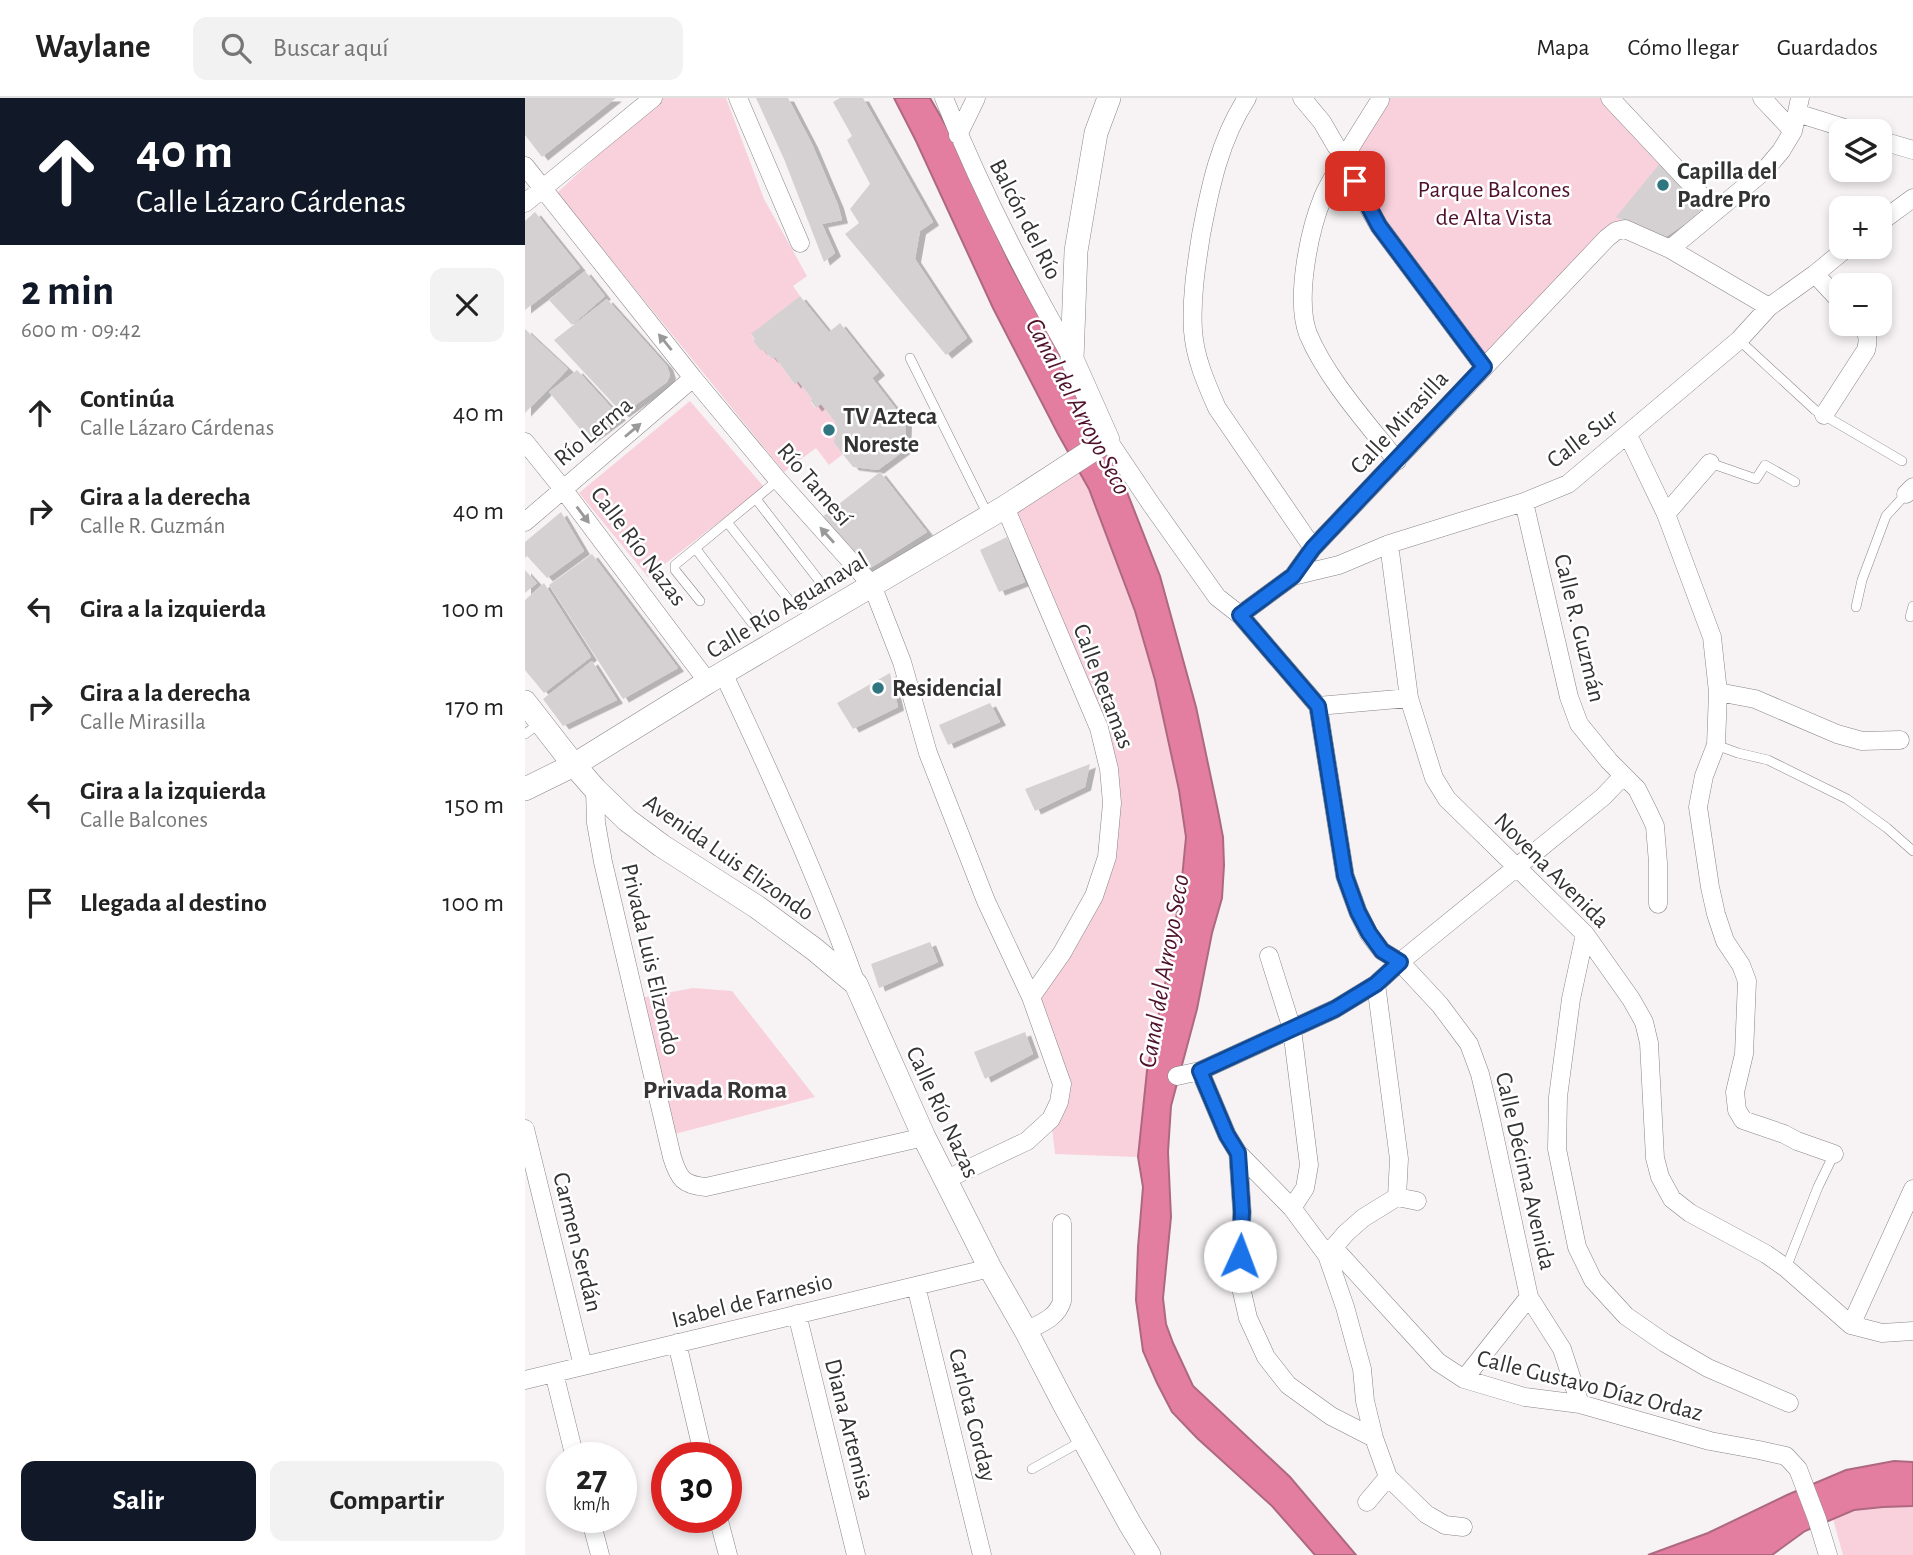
<!DOCTYPE html>
<html lang="es">
<meta charset="utf-8">
<style>
:root{--surface:#fff;--page:#f2f2f2;--text:#222;--muted:#767676;--line:#e0e0e0;--accent:#111827}
body{margin:0;font-family:"Alegreya Sans",sans-serif;background:var(--page);color:var(--text);height:100vh;display:flex;flex-direction:column;font-size:26px;white-space:nowrap}
*{box-sizing:border-box;margin:0}
p{font-size:23px;color:var(--muted)}
.icon{flex:none;width:38px;height:38px;fill:none;stroke:currentColor;stroke-width:2;stroke-linecap:round;stroke-linejoin:round}
.map{position:relative;flex:1;overflow:hidden}
.side{display:flex;flex-direction:column;background:var(--surface);width:525px}
.side>*{flex:none}
.top-card{background:#111827;color:#fff;overflow:hidden}
.controls{position:absolute;left:1304px;top:21px;display:grid;gap:14px}
.controls a{display:grid;place-items:center;width:63px;height:63px;border-radius:14px;background:var(--surface);box-shadow:0 4px 10px #0003;font-size:35px}
.speed{position:absolute;left:21px;top:1344px;display:flex;gap:14px;font-size:35px;font-weight:700;text-align:center}
.speed>*{display:grid;place-content:center;width:91px;height:91px;border-radius:50%;background:var(--surface);box-shadow:0 4px 10px #0003;line-height:1}
.speed small{font-size:18px;font-weight:400}
.speed .limit{border:10px solid #d22;background:#fff;color:#111}
.pin{position:absolute;display:grid;place-items:center;width:60px;height:60px;color:#fff;margin:-30px;border-radius:14px;box-shadow:0 4px 10px #0006}
.me{position:absolute;width:77px;margin:-38px;rotate:2deg;stroke-linejoin:round;filter:drop-shadow(0 0 5px #0008)}
.turn{display:flex;align-items:center;gap:24px;height:147px;padding:0 21px;font-size:32px}
.turn .icon{width:91px;height:91px;stroke-width:2.5}
.turn b{display:block;font-size:49px;line-height:60px}
.round{display:grid;place-items:center;flex:none;width:74px;height:74px;border-radius:14px;background:var(--page)}
.summary{display:flex;align-items:center;justify-content:space-between;height:119px;padding:0 21px}
h1{font-size:42px;font-weight:700;line-height:52px;color:var(--accent)}
.button{display:flex;gap:14px;margin-top:auto;padding:14px 21px}
.button a{flex:1;height:80px;border-radius:14px;background:var(--accent);color:#fff;font-size:28px;font-weight:700;line-height:80px;text-align:center}
.button a+a{background:var(--page);color:var(--text)}
ul{padding:0;list-style:none}
li{display:flex;align-items:center;gap:21px;height:98px;padding:0 21px}
li div{flex:1}
li b{display:block;font-size:26px}
li em{font-style:normal}
header{display:flex;align-items:center;gap:42px;box-sizing:border-box;height:98px;padding:0 35px;background:var(--surface);border-bottom:2px solid var(--line)}
header strong{font-size:33px}
nav{display:flex;gap:38px;margin-inline-start:auto;font-size:24px}
.search{width:490px;height:63px;background:var(--page);display:flex;align-items:center;gap:18px;box-sizing:border-box;padding:0 24px;border-radius:14px;color:var(--muted);font-size:26px}
main{display:flex;flex:1;min-height:0}
.map>svg:first-child{display:block}
.green{fill:#f8d1dc}
.water{fill:#e37ea1;stroke:#ae6880;stroke-width:2}
.building{fill:#d5d1d2;filter:url(#shadow)}
.lines{fill:none;stroke-linecap:round;stroke-linejoin:round}
.service-casing{stroke:#898586;stroke-width:10}
.minor-casing{stroke:#898586;stroke-width:19}
.tertiary-casing{stroke:#898586;stroke-width:24}
.service{stroke:#fff;stroke-width:9}
.minor{stroke:#fff;stroke-width:18}
.tertiary{stroke:#fff;stroke-width:23}
.oneway{fill:#9a9999}
.route-casing{stroke:#114b97;stroke-width:18}
.route{stroke:#1a73e8;stroke-width:12}
.poi-dot{fill:#2f7681;stroke:#fff;stroke-width:2.5}
.labels{text-anchor:middle;stroke-width:5;stroke-linejoin:round;paint-order:stroke}
.poi-label{font-size:24px;font-weight:bold;fill:#343333;stroke:#fff;text-anchor:start}
.park-label{font-size:24px;fill:#4f112c;stroke:#fff}
.street-label{font-size:24px;fill:#343333;stroke:#fff}
.water-label{font-size:26px;font-style:italic;fill:#4f112b;stroke:#fff}
.neighbourhood-label{font-size:26px;font-weight:bold;fill:#383536;stroke:#fff}
</style>
<header>
<strong>Waylane</strong>
<div class="search"><svg class="icon" aria-label="search" viewBox="0 0 24 24"><circle cx="10" cy="10" r="6"/><path d="M15 15l6 6"/></svg>Buscar aquí</div>
<nav><a>Mapa</a><a>Cómo llegar</a><a>Guardados</a></nav>
</header>
<main>
<section class="side">
<div class="top-card">
<div class="turn"><svg class="icon" aria-label="ahead" viewBox="0 0 24 24"><path d="M12 20V5M6 11l6-6 6 6"/></svg><div><b>40 m</b>Calle Lázaro Cárdenas</div></div>
</div>
<div class="summary"><div><h1>2 min</h1><p>600 m · 09:42</p></div><a class="round"><svg class="icon" aria-label="close" viewBox="0 0 24 24"><path d="M6 6l12 12M18 6L6 18"/></svg></a></div>
<ul>
<li><svg class="icon" aria-label="ahead" viewBox="0 0 24 24"><path d="M12 20V5M6 11l6-6 6 6"/></svg><div><b>Continúa</b><p>Calle Lázaro Cárdenas</p></div><em>40 m</em></li>
<li><svg class="icon" aria-label="right" viewBox="0 0 24 24"><path d="M7 20v-9h11M14 6l5 5-5 5"/></svg><div><b>Gira a la derecha</b><p>Calle R. Guzmán</p></div><em>40 m</em></li>
<li><svg class="icon" aria-label="left" viewBox="0 0 24 24"><path d="M17 20v-9H6M10 6l-5 5 5 5"/></svg><div><b>Gira a la izquierda</b></div><em>100 m</em></li>
<li><svg class="icon" aria-label="right" viewBox="0 0 24 24"><path d="M7 20v-9h11M14 6l5 5-5 5"/></svg><div><b>Gira a la derecha</b><p>Calle Mirasilla</p></div><em>170 m</em></li>
<li><svg class="icon" aria-label="left" viewBox="0 0 24 24"><path d="M17 20v-9H6M10 6l-5 5 5 5"/></svg><div><b>Gira a la izquierda</b><p>Calle Balcones</p></div><em>150 m</em></li>
<li><svg class="icon" aria-label="arrive" viewBox="0 0 24 24"><path d="M6 21V4h12l-3 4 3 4H6"/></svg><div><b>Llegada al destino</b></div><em>100 m</em></li>
</ul>
<div class="button"><a>Salir</a><a>Compartir</a></div>
</section>
<div class="map">
<svg width="1388" height="1457" viewBox="0 0 1388 1457">
<defs>
<filter id="shadow"><feDropShadow dx="6" dy="3.5" stdDeviation="0" flood-color="#0004"/></filter>
</defs>
<rect width="100%" height="100%" fill="#f7f3f4"/>
<path class="green" d="M138 0H201L239 101 282 178 268 188 275 198 226 237 230 241 228 243 236 253 239 252 247 261 250 259 269 286 273 283 287 301 285 303 290 310 296 306 310 324 309 345 318 356 304 367 291 350 259 374 32 95 104 28Z
M855 0H1076L1136 64 1088 134 959 269 854 128 821 56Z
M165 303 239 389 123 479 54 395Z
M549 365 564 391 610 513 630 582 654 691 661 739 645 862 622 973 613 1059 530 1056 526 1021 534 1004 506 899 569 798 584 671 480 409Z
M168 890 207 893 290 999 146 1037 115 900Z
M1388 1408V1457H1318L1308 1421 1329 1412 1358 1409Z"/>
<path class="water" d="M369 0H405L424 33 485 166 536 258 598 384 635 478 671 609 693 713 698 739 699 767 697 800 687 835 672 911 646 1008 643 1054 646 1119 638 1200 641 1226 648 1245 668 1288 765 1379 831 1457H790L747 1408 672 1340 647 1314 632 1285 618 1253 611 1202 613 1149 618 1089 613 1059 622 973 645 862 657 780 661 739 654 692 630 582 610 513 564 391 533 336 468 210 391 43Z
M1369 1363 1388 1364V1408L1358 1409 1329 1412 1280 1433 1247 1457H1123L1183 1435 1262 1397 1321 1372Z"/>
<path class="building" d="M0 0H91L17 59 0 37Z
M231 0H263L287 46 313 107 317 122 297 126 310 155 299 164 259 61Z
M315 0H338L408 124 395 133 390 161 442 240 421 257 320 136 334 125 325 111 345 86 322 42 327 38 308 4Z
M1136 64 1179 110 1161 125 1139 140 1091 119Z
M10 114 55 170 0 212V123Z
M60 173 80 198 47 227 24 202Z
M275 198 304 234 315 225 354 274 347 280 381 324 380 352 353 372 328 369 309 345 310 324 296 306 291 310 285 302 287 301 273 283 270 287 250 259 247 261 239 252 236 253 228 243 230 241 226 236Z
M82 201 142 268 145 277 142 284 98 316 29 242Z
M0 231 43 271 0 315Z
M52 272 95 319 64 342 24 294Z
M355 374 402 434 339 474 296 420Z
M36 414 59 453 22 480 2 458 0 460V444Z
M482 439 500 484 474 494 455 452Z
M67 456 153 570 98 601 24 487Z
M0 472 12 485 0 495Z
M19 485 66 559 19 595 0 572V502Z
M67 563 92 602 38 628 18 601Z
M365 575 373 609 328 631 312 605Z
M465 605 475 624 423 647 414 627Z
M565 666 560 689 510 713 500 691Z
M405 844 413 864 354 890 346 866Z
M500 934 508 956 460 981 449 954Z"/>
<g class="lines">
<defs>
<path id="service" d="M1214 242 1290 312 1377 363
M385 260 463 417
M1185 365 1231 381 1240 367 1270 384
M231 401 296 485
M202 424 263 501
M171 451 227 525
M175 503 150 472V467L253 382
M1331 509 1337 482 1361 418 1381 396
M1385 519 1388 508
M0 636 15 625
M1191 647 1213 655 1243 662 1322 701 1362 730 1388 753
M1261 1170 1293 1089 1309 1056
M507 1371 557 1343"/>
<path id="minor" d="M213 0 275 145
M419 0C455 90 499 176 547 260
M722 0C695 41 685 89 676 137 671 169 666 201 668 233 670 260 681 285 692 310L788 450
M777 0 797 24 811 48 821 56 834 93 854 128 959 269
M1085 0 1191 113
M1237 0 1268 33
M855 2C841 25 826 47 813 71 808 80 802 89 798 99 784 133 770 201 783 236 802 281 842 325 872 363
M1272 15 1329 33
M433 37 451 0
M1354 42 1388 52
M0 68 168 280 253 382 347 487 377 564 403 655 461 803 506 899 537 986 534 1004 526 1021 502 1043 420 1082
M0 105 128 0
M1354 125 1388 100
M1145 151 1239 73 1256 53 1268 33 1275 0
M1290 176 1316 204
M1299 317 1341 252C1344 241 1343 235 1335 226
M1103 337 1141 416 1187 539 1193 594 1191 647 1179 678 1173 709 1185 789 1191 816 1200 843 1216 867 1222 883 1219 956 1210 994 1212 1012 1218 1022 1259 1036 1272 1043 1309 1056
M583 342 626 406 692 499 715 517 793 608 820 778 833 814 844 836 857 853 875 864 915 907 944 946 955 976 966 1022 1004 1199 1037 1251 1055 1306
M0 344 38 391 183 584
M1381 396 1388 389
M999 404 1044 599 1054 626 1084 663 1112 691 1123 713 1130 728 1133 765V806
M480 409 574 630 584 671 587 705 582 759 569 798 537 855 506 899
M1141 416 1185 365
M0 424 168 280
M864 446 884 600 909 680 922 701 1060 836 1106 901 1119 924 1124 945 1130 1060 1135 1079 1147 1101 1165 1115 1241 1156 1261 1170 1326 1227 1357 1235 1388 1233
M768 478 814 467 864 446 999 404 1043 386 1214 242 1244 209 1290 176 1323 149
M715 517 768 478 788 450 1082 140 1091 133 1100 131 1145 151 1244 209
M199 577C247 678 293 780 331 885
M1193 594 1230 601 1312 636 1337 643 1375 642
M793 608 884 600
M70 691 71 725 78 764 147 1059C154 1081 158 1087 181 1089L399 1039
M1060 836 1046 901 1033 999 1032 1051 1052 1149 1068 1182 1101 1218 1140 1245 1183 1270 1264 1305
M744 858 767 931 784 1067 780 1090 767 1110
M851 886 874 1061 872 1099
M675 973 702 1037 713 1055 767 1110 802 1157 820 1209 837 1271 840 1303 849 1340 863 1379 842 1404
M652 978 675 973 810 911 851 886 875 864 1078 699 1098 678
M0 1031 58 1268
M713 1055 717 1114 714 1181 723 1220 741 1259 763 1287 806 1318 849 1340
M808 1149 913 1264 939 1281 1000 1299 1055 1306 1185 1343 1234 1352 1261 1358 1273 1371 1292 1421 1303 1457
M802 1157 821 1135 838 1120 872 1099 892 1103
M391 1188 457 1457
M272 1216 331 1457
M1326 1227 1388 1091
M501 1233C516 1225 532 1220 537 1203V1125
M152 1245 179 1360
M29 1275 50 1360
M939 1281 1004 1199
M0 1282 465 1170
M863 1379 901 1416 920 1427 938 1429
M65 1419 75 1457
M193 1419 203 1457"/>
<path id="tertiary" d="M0 604 49 667 70 691 102 722 137 748 232 809 289 851 331 886 399 1039 465 1170 501 1233 539 1306 605 1426 624 1457
M0 691 49 667 183 584 480 409 583 342 547 261 551 153 571 35 584 0"/>
</defs>
<use href="#service" class="service-casing"/>
<use href="#minor" class="minor-casing"/>
<use href="#tertiary" class="tertiary-casing"/>
<use href="#service" class="service"/>
<use href="#minor" class="minor"/>
<use href="#tertiary" class="tertiary"/>
</g>
<defs><path id="oneway-solid" d="M-6-.8H1V-3.2L6.5 0L1 3.2V.8H-6Z" transform="scale(1.75)"/></defs>
<g class="oneway">
<use href="#oneway-solid" transform="translate(140 244) rotate(-129)"/>
<use href="#oneway-solid" transform="translate(108 332) rotate(-40)"/>
<use href="#oneway-solid" transform="translate(58 417) rotate(53)"/>
<use href="#oneway-solid" transform="translate(302 437) rotate(-132)"/>
</g>
<g class="lines">
<defs>
<path id="route" d="M715 1158 717 1114 713 1055 702 1037 675 973 810 911 851 886 875 864 857 853 844 835 833 814 820 778 793 608 715 517 768 478 788 450 959 269 854 128 830 83"/>
</defs>
<use href="#route" class="route-casing"/>
<use href="#route" class="route"/>
</g>
<g class="poi-dot">
<circle cx="1138" cy="87" r="7"/>
<circle cx="304" cy="332" r="7"/>
<circle cx="353" cy="590" r="7"/>
</g>
<g class="labels">
<g class="poi-label">
<text x="1152" y="81">Capilla del<tspan x="1152" dy="28">Padre Pro</tspan></text>
<text x="318" y="326">TV Azteca<tspan x="318" dy="28">Noreste</tspan></text>
<text x="367" y="598">Residencial</text>
</g>
<g class="park-label">
<text x="969" y="99">Parque Balcones<tspan x="969" dy="28">de Alta Vista</tspan></text>
</g>
<g class="street-label">
<text transform="translate(501 121) rotate(63)" y="8">Balcón del Río</text>
<text transform="translate(874 324) rotate(-47)" y="8">Calle Mirasilla</text>
<text transform="translate(68 333) rotate(-40)" y="8">Río Lerma</text>
<text transform="translate(1057 340) rotate(-37)" y="8">Calle Sur</text>
<text transform="translate(290 386) rotate(49)" y="8">Río Tamesí</text>
<text transform="translate(114 448) rotate(53)" y="8">Calle Río Nazas</text>
<text transform="translate(262 507) rotate(-31)" y="8">Calle Río Aguanaval</text>
<text transform="translate(1055 530) rotate(76)" y="8">Calle R. Guzmán</text>
<text transform="translate(579 588) rotate(69)" y="8">Calle Retamas</text>
<text transform="translate(204 759) rotate(35)" y="8">Avenida Luis Elizondo</text>
<text transform="translate(1027 772) rotate(45)" y="8">Novena Avenida</text>
<text transform="translate(126 861) rotate(77)" y="8">Privada Luis Elizondo</text>
<text transform="translate(418 1014) rotate(65)" y="8">Calle Río Nazas</text>
<text transform="translate(1001 1073) rotate(77)" y="8">Calle Décima Avenida</text>
<text transform="translate(53 1144) rotate(76)" y="8">Carmen Serdán</text>
<text transform="translate(227 1202) rotate(-14)" y="8">Isabel de Farnesio</text>
<text transform="translate(1065 1287) rotate(14)" y="8">Calle Gustavo Díaz Ordaz</text>
<text transform="translate(448 1317) rotate(76)" y="8">Carlota Corday</text>
<text transform="translate(325 1331) rotate(76)" y="8">Diana Artemisa</text>
</g>
<g class="water-label">
<text transform="translate(554 308) rotate(62)" y="9">Canal del Arroyo Seco</text>
<text transform="translate(638 873) rotate(-80)" y="9">Canal del Arroyo Seco</text>
</g>
<g class="neighbourhood-label">
<text x="190" y="1000">Privada Roma</text>
</g>
</g>
</svg>
<div class="controls">
<a><svg class="icon" aria-label="layers" viewBox="0 0 24 24"><path d="M12 4l9 5-9 5-9-5zM3 14l9 5 9-5"/></svg></a>
<a>+</a>
<a>−</a>
</div>
<div class="speed"><div>27<small>km/h</small></div><div class="limit">30</div></div>
<div class="pin" style="left:830px;top:83px;background:#d93025"><svg class="icon" aria-label="arrive" viewBox="0 0 24 24"><path d="M6 21V4h12l-3 4 3 4H6"/></svg></div>
<svg class="me" style="left:715px;top:1158px" viewBox="-20 -20 40 40"><circle r="19" fill="#fff"/><path d="M0-13L10 11 0 6-10 11z" fill="#1a73e8"/></svg>
</div>
</main>
